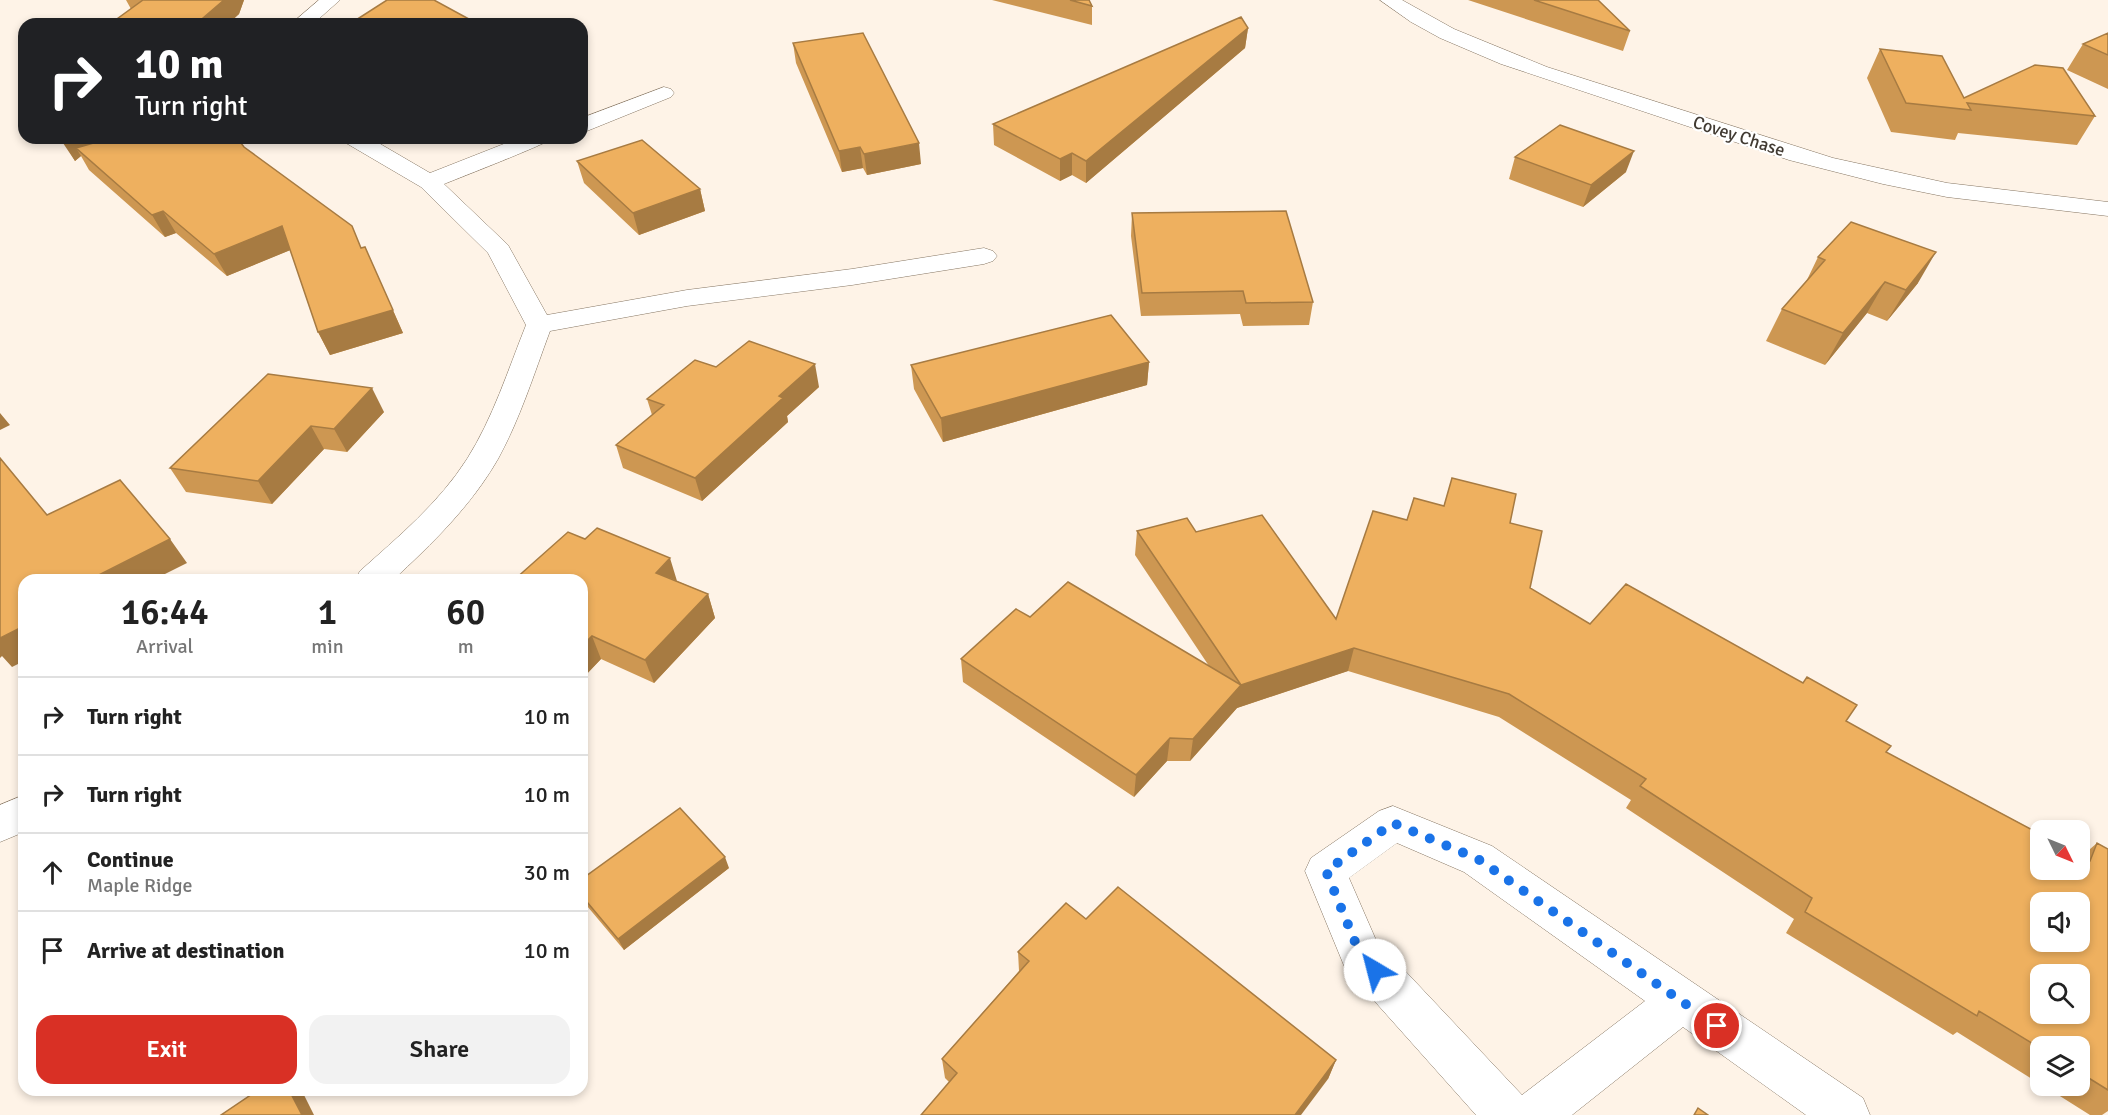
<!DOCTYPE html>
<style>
:root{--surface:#fff;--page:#f2f2f2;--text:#222;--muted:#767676;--line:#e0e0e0;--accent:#d93025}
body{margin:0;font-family:Signika,sans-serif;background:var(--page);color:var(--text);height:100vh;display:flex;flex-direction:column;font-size:22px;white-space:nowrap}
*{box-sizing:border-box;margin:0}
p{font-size:20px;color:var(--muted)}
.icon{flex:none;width:33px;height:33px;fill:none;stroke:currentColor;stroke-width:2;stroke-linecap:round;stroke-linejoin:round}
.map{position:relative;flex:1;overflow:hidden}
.side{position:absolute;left:18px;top:574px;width:570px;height:522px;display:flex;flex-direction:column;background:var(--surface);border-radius:18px;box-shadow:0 3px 9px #0003}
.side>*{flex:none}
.top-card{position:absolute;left:18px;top:18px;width:570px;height:126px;border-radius:18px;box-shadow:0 3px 9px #0003;background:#202124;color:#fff;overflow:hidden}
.needle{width:39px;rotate:133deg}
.tools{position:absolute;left:2030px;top:820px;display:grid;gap:12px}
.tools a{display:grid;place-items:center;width:60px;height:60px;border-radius:12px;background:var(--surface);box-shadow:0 3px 9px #0003;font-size:30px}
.pin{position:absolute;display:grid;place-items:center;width:51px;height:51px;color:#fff;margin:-26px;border:3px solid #fff;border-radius:50%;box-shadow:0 2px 6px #0007}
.me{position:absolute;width:66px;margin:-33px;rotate:323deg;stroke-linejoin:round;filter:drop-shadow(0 0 4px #0008)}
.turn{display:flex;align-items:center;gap:21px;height:126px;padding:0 18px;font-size:27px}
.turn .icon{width:78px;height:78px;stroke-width:2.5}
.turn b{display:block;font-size:42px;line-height:51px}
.eta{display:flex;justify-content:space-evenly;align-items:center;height:102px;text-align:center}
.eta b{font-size:36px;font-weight:600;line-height:42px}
.cta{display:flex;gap:12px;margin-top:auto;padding:12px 18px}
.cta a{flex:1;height:69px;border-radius:18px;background:var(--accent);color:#fff;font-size:24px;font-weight:600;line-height:69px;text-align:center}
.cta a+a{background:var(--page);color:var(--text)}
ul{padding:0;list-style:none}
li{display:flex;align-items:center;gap:18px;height:78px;padding:0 18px;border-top:2px solid var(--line)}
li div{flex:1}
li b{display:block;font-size:22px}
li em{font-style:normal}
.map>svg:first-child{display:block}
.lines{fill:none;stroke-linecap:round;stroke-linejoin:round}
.minor-casing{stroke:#867663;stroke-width:1}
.minor{fill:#fff;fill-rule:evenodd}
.wall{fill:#cd9752}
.shaded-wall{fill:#a77b42}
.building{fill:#eeb05f;stroke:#a77b42;stroke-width:1.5;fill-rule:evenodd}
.route{stroke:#1a73e8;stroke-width:10;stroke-dasharray:0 18}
.labels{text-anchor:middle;stroke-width:4.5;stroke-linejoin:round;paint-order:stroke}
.far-street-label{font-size:18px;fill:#413a32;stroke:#fff}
</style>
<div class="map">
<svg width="2108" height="1115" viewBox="0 0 2108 1115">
<rect width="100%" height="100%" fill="#fef3e7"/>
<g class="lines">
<defs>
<path id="minor" d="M319 0H340L313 24H291Z
M1380 0H1402L1454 29 1547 67 1833 158 1947 183 2108 202V216L1947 197 1883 184 1789 160 1501 64 1440 38 1411 22Z
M664 87 671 89 674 93 671 97 582 133V118Z
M343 138H370L430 173 519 138H553C549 143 459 178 444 184L508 245 547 315 687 290 852 269 984 248 993 251 997 256 993 261 984 264 852 285 687 306 550 331C534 374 520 419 498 459 471 506 432 544 393 580H355L360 571C398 537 439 503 467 459 493 418 508 370 526 325L488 253 421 187 346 143Z
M24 795V832L0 842V805Z
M1393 806 1492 846 1863 1098 1870 1115H1806L1683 1027 1572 1115H1476L1345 968 1305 871 1311 858 1379 811ZM1397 843 1464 872 1645 1001 1522 1095 1376 940 1349 878Z"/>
</defs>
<use href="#minor" class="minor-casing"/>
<use href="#minor" class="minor"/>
</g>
<path class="wall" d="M126 0H244L239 14 228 24H110L131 9Z
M992 0H1089L1092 6V25Z
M1468 0H1598L1630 31 1623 51Z
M359 18 478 24H362Z
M1248 28 1245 48 1086 183 1072 175 1060 181 994 145 993 124Z
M2108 33V89L2067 70 2083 44Z
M793 43 921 164 867 175 863 168 842 172 796 63Z
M1880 49 1964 98 2095 116 2077 145 1958 133 1955 140 1891 132 1867 78Z
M62 138H101L96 142 244 147 362 248 365 247 403 333 330 355 318 332 290 250 227 276 176 233 165 237 89 170 81 156 75 161Z
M1515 157 1626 172 1583 207 1509 179Z
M577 161 700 189 705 211 639 235 584 183Z
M1132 213 1313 302 1309 325 1243 326 1240 314 1141 316 1131 236Z
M1818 257 1918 283 1887 321 1867 313 1825 365 1766 341 1782 309 1805 284Z
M1149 362 1147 385 943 442 914 389 911 365Z
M716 367 819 387 787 416 788 422 702 501 623 468 616 445 652 415 647 399Z
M268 374 384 412 347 452 324 449 272 504 186 492 170 468Z
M1452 478 1510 523 1530 588 1590 624 1846 721 1886 752 2082 856 2097 843 2108 849V1111L2102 1115H2090L2044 1086H2079V1047H2040V1084L1957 1032 1953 1035 1786 933 1794 919 1626 808 1631 800 1499 717 1348 671 1237 708 1190 761H1167L1134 797 963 682 961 659 1030 617 1209 666 1135 555 1137 531 1196 532 1336 619 1407 520 1444 505Z
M568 532 677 581 708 594 715 618 654 683 601 659 582 679Z
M729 868 624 950 582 900V879Z
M1086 919 1336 1060 1328 1079 949 1082 945 1078 942 1059 1019 971 1018 952Z"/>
<path class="shaded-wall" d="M224 0H244L239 14 228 24H196Z
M1248 28 1245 48 1086 183V161Z
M64 138H101L83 154 76 148 81 156 75 161 61 140Z
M919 143 921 164 867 175 864 154Z
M860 147 863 168 842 172 839 151Z
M1634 151 1626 172 1583 207 1591 185Z
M1072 153V175L1060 181V159Z
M700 189 705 211 639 235 633 213Z
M163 211 176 233 165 237 152 215Z
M282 226 293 249 227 276 214 254Z
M365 247 403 333 330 355 318 332Z
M1936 252 1918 283 1887 321 1906 290Z
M1885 282 1867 313 1825 365 1843 333Z
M1149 362 1147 385 943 442 941 418Z
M815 364 819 387 787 416 788 422 702 501 695 478 779 396Z
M372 388 384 412 347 452 334 429Z
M0 413 10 425 0 430Z
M311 426 324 449 272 504 258 481Z
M170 539 187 563 153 580H89Z
M670 558 677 581 656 573Z
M708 594 715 618 654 683 645 660Z
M24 626V661L12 667 2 656 0 658V638Z
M592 636 601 659 582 679V646Z
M1354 648 1348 671 1237 708 1190 761 1193 739 1241 685Z
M1170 738 1167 761 1134 797 1136 775Z
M725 857 729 868 624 950 618 939Z
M1336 1060 1328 1079 1301 1115H1295Z
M289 1090H300L303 1093 314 1115H302Z"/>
<path class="building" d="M143 0H224L196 24H110Z
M387 0H434L478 24H370L359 18Z
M1070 0H1089L1092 6Z
M1534 0H1598L1630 31Z
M1241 17 1248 28 1086 161 1072 153 1060 159 993 124Z
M863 33 919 143 864 154 860 147 839 151 793 43Z
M2108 33V55L2083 44Z
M1880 49 1942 56 1964 98 2035 65 2063 68 2095 116 1967 103 1971 110 1906 103Z
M1560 125 1634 151 1591 185 1515 157Z
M111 138H237L244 147 352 226 361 248 365 247 393 310 318 332 282 226 214 254 163 211 152 215 76 148Z
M642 140 700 189 633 213 577 161Z
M1286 211 1313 302 1246 303 1243 291 1142 293 1132 213Z
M1851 222 1936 252 1906 290 1885 282 1843 333 1782 309 1825 260 1818 257Z
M1111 315 1149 362 941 418 911 365Z
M749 341 815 364 779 396 783 398 695 478 616 445 664 405 647 399 695 360 716 367Z
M268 374 372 388 334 429 311 426 258 481 170 468Z
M0 458 47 515 120 480 170 539 89 580H24V626L0 638Z
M1452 478 1516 494 1510 523 1542 531 1530 588 1590 624 1626 584 1803 683 1807 677 1857 705 1846 721 1891 746 1886 752 2040 834V870H2079V855L2090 861 2097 843 2108 849V1090L2079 1072V1047H2040V1048L1979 1011 1977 1016 1805 912 1812 898 1640 786 1646 779 1509 694 1354 648 1241 685 1137 531 1187 518 1196 532 1262 515 1336 619 1373 511 1407 520 1414 498 1444 506ZM2040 903H2079V942H2040ZM2040 975H2079V1014H2040Z
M597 528 670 558 656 573 708 594 645 660 592 636 582 646V580H514L568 532 585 539Z
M1068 582 1241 685 1193 739 1170 738 1136 775 961 659 1016 609 1030 617Z
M680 808 725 857 618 939 582 896V879Z
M1118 887 1336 1060 1295 1115H921L957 1073 942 1059 1029 961 1018 952 1066 903 1086 919Z
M258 1090H289L302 1115H221Z
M1698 1108 1708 1115H1694Z"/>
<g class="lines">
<path class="route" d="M1375 970 1360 954 1326 871 1393 823 1478 859 1717 1026"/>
</g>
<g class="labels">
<g class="far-street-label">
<text transform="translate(1739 136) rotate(18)" y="6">Covey Chase</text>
</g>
</g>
</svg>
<div class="tools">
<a><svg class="needle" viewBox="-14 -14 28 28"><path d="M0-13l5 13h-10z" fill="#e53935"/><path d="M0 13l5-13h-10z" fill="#767676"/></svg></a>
<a><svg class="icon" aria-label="sound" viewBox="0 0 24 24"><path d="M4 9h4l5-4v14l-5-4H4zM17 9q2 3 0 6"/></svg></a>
<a><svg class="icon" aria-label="search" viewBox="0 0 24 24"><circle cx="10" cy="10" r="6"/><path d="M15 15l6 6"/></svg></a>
<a><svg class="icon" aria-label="layers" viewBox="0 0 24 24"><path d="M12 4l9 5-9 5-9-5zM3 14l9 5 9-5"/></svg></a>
</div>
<div class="pin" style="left:1717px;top:1026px;background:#d93025"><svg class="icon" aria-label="arrive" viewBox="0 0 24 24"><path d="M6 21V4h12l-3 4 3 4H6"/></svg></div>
<svg class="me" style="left:1375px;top:970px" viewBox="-20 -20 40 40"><circle r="19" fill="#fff"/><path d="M0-13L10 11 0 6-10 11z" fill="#1a73e8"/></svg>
<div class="top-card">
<div class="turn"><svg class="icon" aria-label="right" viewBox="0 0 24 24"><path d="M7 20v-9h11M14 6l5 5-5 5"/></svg><div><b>10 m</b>Turn right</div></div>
</div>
<section class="side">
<div class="eta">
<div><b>16:44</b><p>Arrival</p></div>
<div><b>1</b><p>min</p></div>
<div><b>60</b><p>m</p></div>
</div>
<ul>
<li><svg class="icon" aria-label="right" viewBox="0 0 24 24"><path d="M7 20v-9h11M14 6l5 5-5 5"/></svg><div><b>Turn right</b></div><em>10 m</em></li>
<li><svg class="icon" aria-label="right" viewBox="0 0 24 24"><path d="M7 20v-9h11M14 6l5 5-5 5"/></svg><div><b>Turn right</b></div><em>10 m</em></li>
<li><svg class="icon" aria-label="ahead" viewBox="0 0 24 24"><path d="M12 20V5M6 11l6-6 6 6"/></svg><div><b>Continue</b><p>Maple Ridge</p></div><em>30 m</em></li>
<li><svg class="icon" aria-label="arrive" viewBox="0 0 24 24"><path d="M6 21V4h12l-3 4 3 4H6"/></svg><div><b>Arrive at destination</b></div><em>10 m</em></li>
</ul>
<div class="cta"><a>Exit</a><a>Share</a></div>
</section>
</div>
